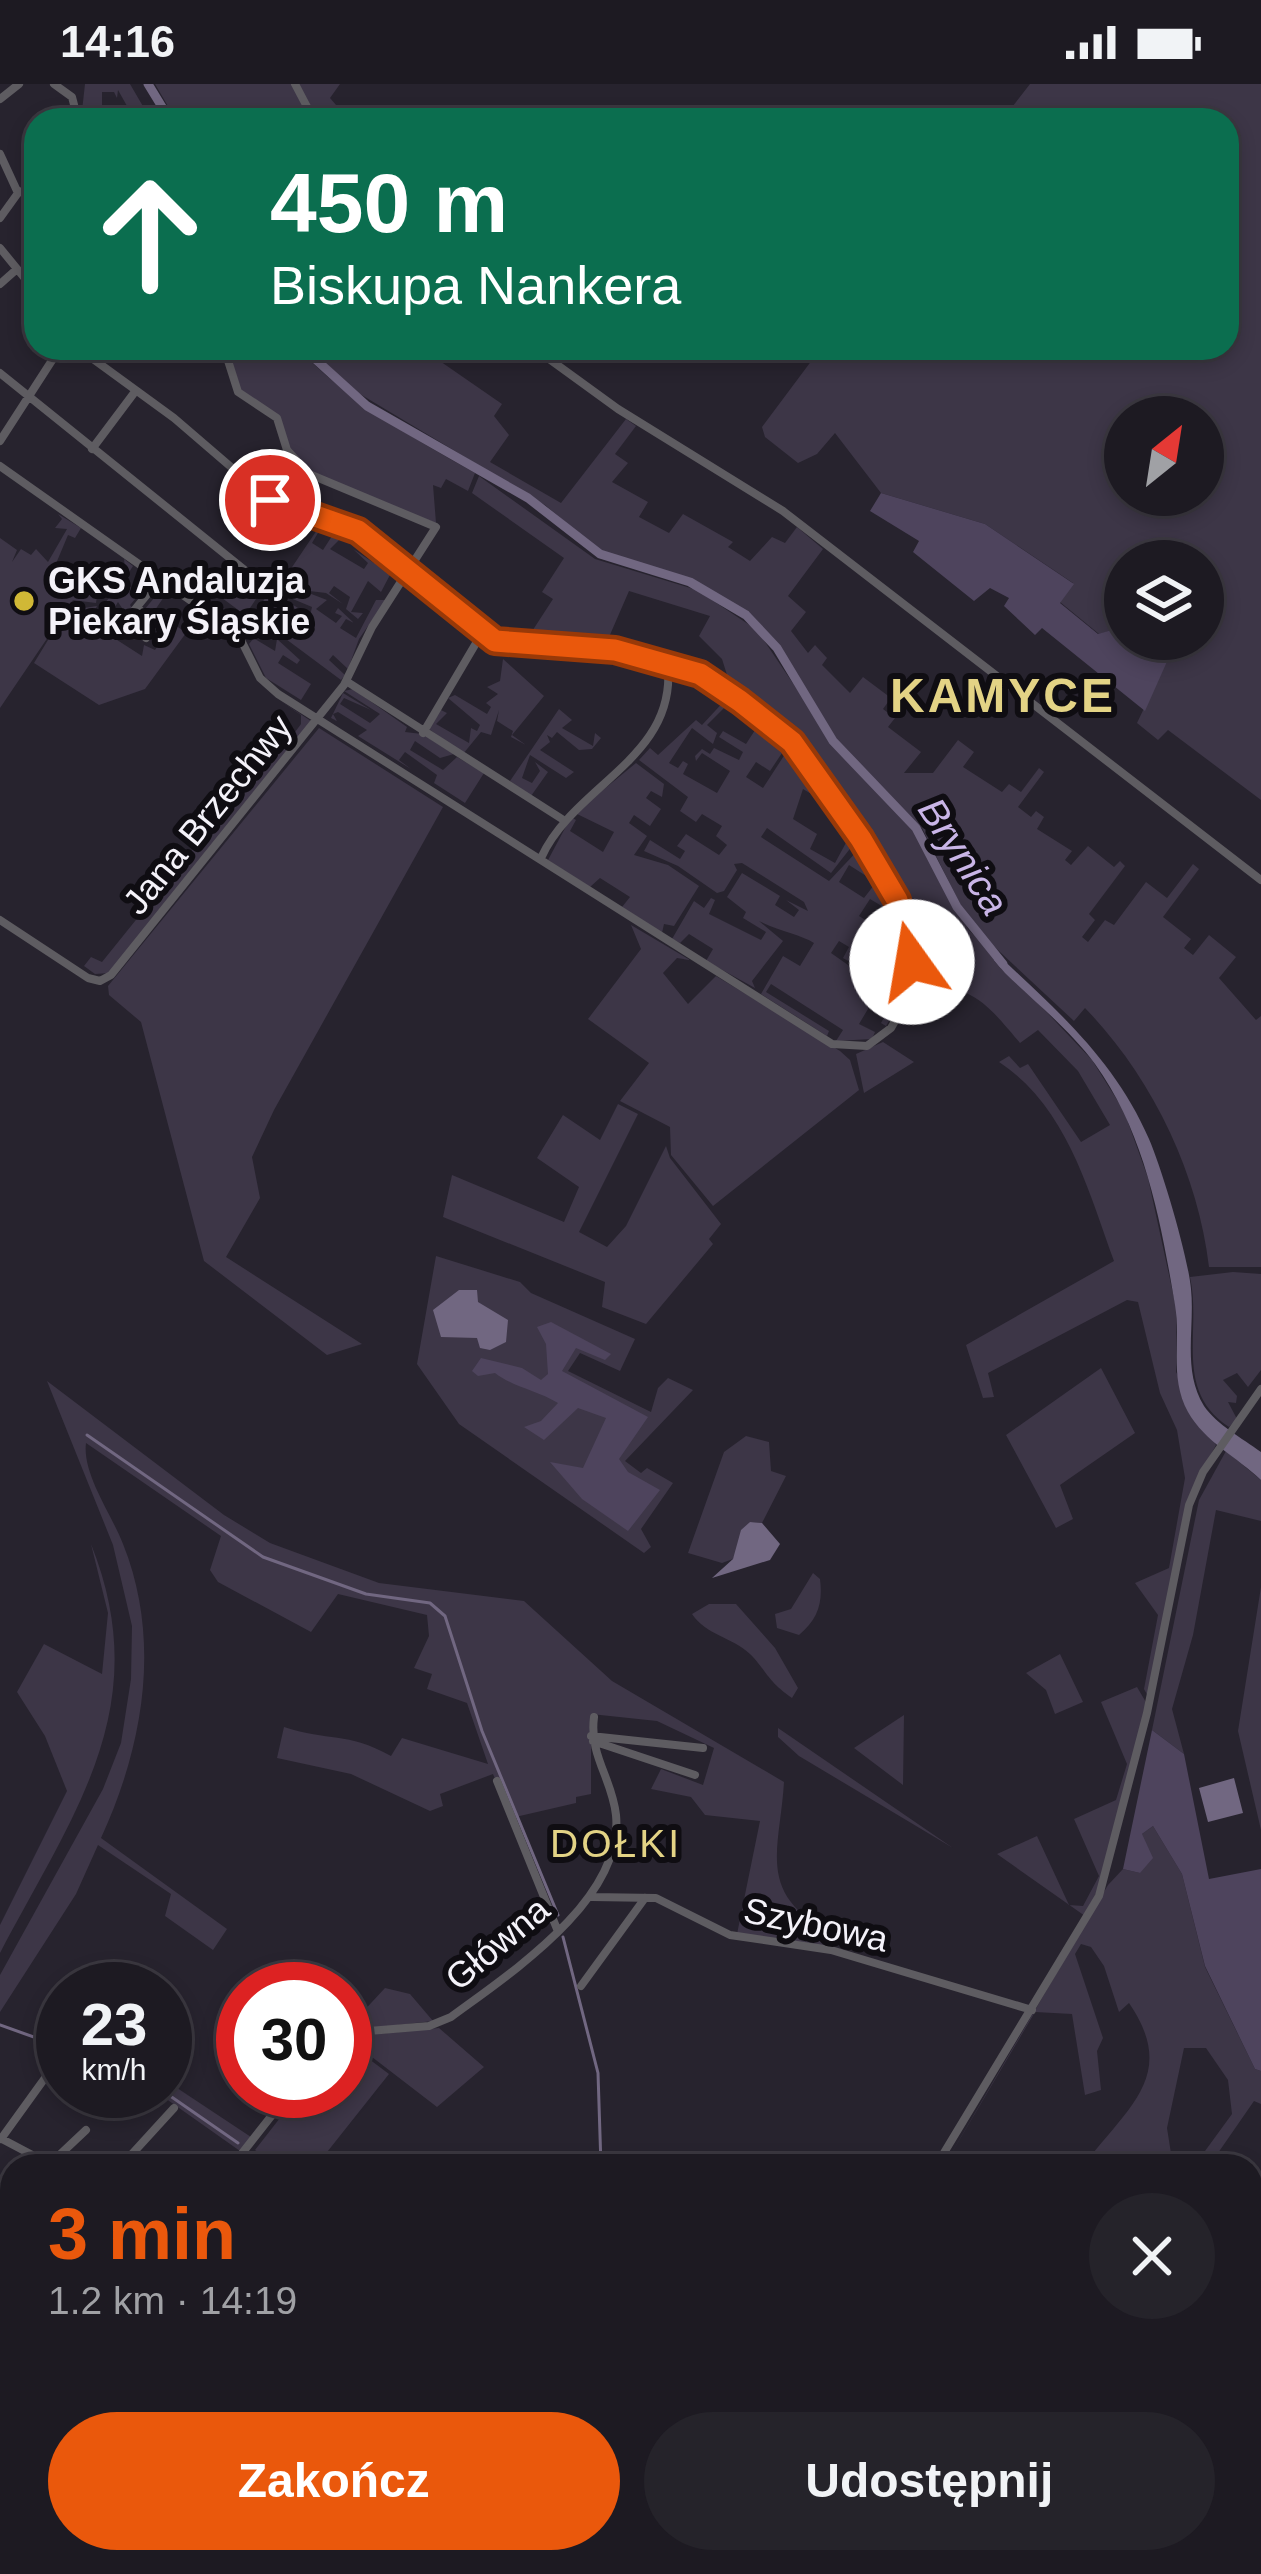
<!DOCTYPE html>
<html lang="pl">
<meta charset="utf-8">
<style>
:root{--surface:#1d1a22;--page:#25232a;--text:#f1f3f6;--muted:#a0a1a5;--line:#3b3840;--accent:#ea580c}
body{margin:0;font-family:Helvetica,sans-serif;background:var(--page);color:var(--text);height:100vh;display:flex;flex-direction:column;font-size:45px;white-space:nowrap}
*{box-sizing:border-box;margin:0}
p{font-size:39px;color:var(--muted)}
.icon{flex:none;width:66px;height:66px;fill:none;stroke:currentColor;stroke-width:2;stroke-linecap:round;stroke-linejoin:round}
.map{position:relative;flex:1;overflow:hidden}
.sheet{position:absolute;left:0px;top:2070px;width:1263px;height:420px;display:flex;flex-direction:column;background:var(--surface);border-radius:36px 36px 0 0;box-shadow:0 6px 18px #0003,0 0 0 3px var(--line)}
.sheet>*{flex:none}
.top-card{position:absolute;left:24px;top:24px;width:1215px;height:252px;border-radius:36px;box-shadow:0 6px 18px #0003,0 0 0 3px var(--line);background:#0b6e4f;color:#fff;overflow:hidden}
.needle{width:78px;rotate:30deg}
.tools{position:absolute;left:1104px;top:312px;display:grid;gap:24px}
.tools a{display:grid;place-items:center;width:120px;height:120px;border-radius:50%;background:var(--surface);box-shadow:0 6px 18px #0003,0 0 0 3px var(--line);font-size:60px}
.speed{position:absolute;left:36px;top:1878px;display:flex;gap:24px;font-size:60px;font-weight:700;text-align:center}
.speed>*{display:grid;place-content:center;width:156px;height:156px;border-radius:50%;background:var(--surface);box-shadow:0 6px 18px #0003,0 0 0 3px var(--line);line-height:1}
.speed small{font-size:30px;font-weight:400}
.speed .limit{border:18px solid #d22;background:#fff;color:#111}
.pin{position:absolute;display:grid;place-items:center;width:102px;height:102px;color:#fff;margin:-51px;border:6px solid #fff;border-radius:50%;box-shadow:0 3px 12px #0007}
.me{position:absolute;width:132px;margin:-66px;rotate:347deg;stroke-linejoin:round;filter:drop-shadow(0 0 9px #0008)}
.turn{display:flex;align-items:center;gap:42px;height:252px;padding:0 48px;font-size:54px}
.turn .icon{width:156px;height:156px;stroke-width:2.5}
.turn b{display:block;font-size:84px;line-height:102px}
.round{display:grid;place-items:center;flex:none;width:126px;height:126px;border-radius:63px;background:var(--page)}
.summary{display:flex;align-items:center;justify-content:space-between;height:204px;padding:0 48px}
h1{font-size:72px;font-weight:800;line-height:90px;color:var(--accent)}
.cta{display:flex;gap:24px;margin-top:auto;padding:24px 48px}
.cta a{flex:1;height:138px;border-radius:72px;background:var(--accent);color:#fff;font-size:48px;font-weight:800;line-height:138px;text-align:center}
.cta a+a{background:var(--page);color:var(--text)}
.status{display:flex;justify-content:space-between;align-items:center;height:84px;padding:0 60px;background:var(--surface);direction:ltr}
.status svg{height:33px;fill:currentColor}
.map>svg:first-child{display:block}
.green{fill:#3d3647;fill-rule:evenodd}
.forest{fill:#4e445d}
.water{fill:#716781}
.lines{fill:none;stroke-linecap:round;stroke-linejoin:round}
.stream{stroke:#716781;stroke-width:3}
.river{stroke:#716781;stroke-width:9}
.minor{stroke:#5e5c61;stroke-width:8}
.route-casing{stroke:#983908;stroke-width:30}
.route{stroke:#ea580c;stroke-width:21}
.poi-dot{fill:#d0b836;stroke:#0f0d12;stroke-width:4.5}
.labels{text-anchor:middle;stroke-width:12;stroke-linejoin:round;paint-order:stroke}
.poi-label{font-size:36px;font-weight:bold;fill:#f4f2f9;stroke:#0f0d12;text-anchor:start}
.street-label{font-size:36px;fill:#f4f2f9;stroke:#0f0d12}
.water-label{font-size:39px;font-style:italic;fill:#c9b5e7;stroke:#0f0d12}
.neighbourhood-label{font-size:39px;letter-spacing:3px;fill:#e3d385;stroke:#0f0d12}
.district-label{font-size:48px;font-weight:bold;letter-spacing:3px;fill:#e3d385;stroke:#0f0d12}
</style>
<div class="status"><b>14:16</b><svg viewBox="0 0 49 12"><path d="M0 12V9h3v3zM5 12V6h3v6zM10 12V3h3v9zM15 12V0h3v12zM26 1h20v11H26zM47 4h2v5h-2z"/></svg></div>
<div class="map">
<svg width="1261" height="2490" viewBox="0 0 1261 2490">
<rect width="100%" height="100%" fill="#27232e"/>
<path class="green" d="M85 0H130L151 36H120L127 22 118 6 117 14 114 8H102V23H112L109 36H81Z
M155 0H340L330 14 349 36H176Z
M1030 0H1261V716L1168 646 1158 656 1137 639 1177 555H1203V477H1125V542L1099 550 1060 518 1073 499 985 440 881 409 835 349 817 370 798 379 765 353 762 343 821 264H1227V36H1002ZM1125 333H1203V411H1125Z
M226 264H297C350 318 409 352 475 389L468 407 446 395 441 404 433 401 436 439 311 390 289 367 281 338 241 310Z
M310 264 333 269 338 264H407L414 270 421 264 502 320 494 332 509 351 490 378 561 419 626 335 636 342 615 370 628 379 612 398 648 418 639 433 669 449 683 430 733 458 728 463 750 477 772 453 785 459 797 443 823 465 788 512 806 528 791 547 808 569 815 561 827 574 822 581 850 609 863 593 891 614 883 625 895 634 888 643 921 668 904 689H933L958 656 974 668 963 683 1002 708 1009 700 1021 708 1039 684 1044 688 1018 723 1031 733 1036 727 1044 733 1037 745 1072 767 1065 776 1071 781 1088 762 1114 783 1120 777 1125 782 1089 830 1095 836 1082 853 1088 858 1105 836 1114 841 1146 798 1167 814 1193 780 1199 785 1163 833 1191 855 1184 864 1193 871 1209 851 1236 873 1219 894 1256 936 1261 932V1183H1209C1198 1088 1151 992 1085 924L1074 937 986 855 961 822 922 744 844 669 780 563 752 531 691 494 627 479 597 464 545 421 355 307Z
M479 392 595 475 697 506 757 546 842 672 914 745 968 845 1092 976 1124 1027 1148 1094 1176 1223V1288L1216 1361 1192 1406 1149 1614 1144 1605 1158 1531 1135 1499 1169 1484 1185 1394 1177 1346 1160 1309 1138 1218 1127 1216 988 1289 994 1313 983 1314 966 1261 1114 1177C1088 1106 1067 1023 999 978L1009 972 1020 984 1028 980 1081 1058 1110 1041 1078 987 1038 946 1020 959C979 910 977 910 917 893L894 795 875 765 786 644 722 601 728 594 722 575 699 552 710 532 629 507 606 560C570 561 516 568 487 544L527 555 553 515 542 508 564 474 472 409Z
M58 430 81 444 75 454 68 451 55 482 97 512 96 519 72 516 84 524 97 522 89 538H101L94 532 114 508 112 496 125 485 124 475 133 482 123 498 138 508 152 495 130 521 133 525 126 530 118 518 106 538 111 542 120 528 124 531 113 544 124 546 114 554 142 572 144 561 155 566 167 547 155 543 157 535 145 525 163 503 168 507 155 526 186 549 145 605 99 621 34 579 65 528 0 624V454L17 466 12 478 21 465 31 471 36 465 48 478 67 445 55 444 62 435Z
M323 437 348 449 343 453 322 442 312 459 323 466 332 452 339 456 330 465 364 485 368 479 353 465 374 479 382 468 388 471 381 480 391 489 381 508 368 497 351 528 363 529 358 535 346 525 350 513 334 502 329 509 343 520 326 509 301 506 327 516 316 525 336 539 342 532 335 529 338 524 354 539 346 535 340 544 356 554 376 516H386L359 555 348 585 333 571 329 576 345 591 341 596 259 535 246 553 211 529 217 520 248 540 250 526 241 528 222 514 242 490 262 506 250 524 255 529 268 510 273 513 268 522 298 542 304 532 280 513 308 530 309 536 312 523 276 508 294 505 278 504Z
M261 545 255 555 275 567 277 555 300 576 297 580 283 571 278 579 311 600 301 616 266 594 249 560Z
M503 575 544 612 512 651 526 661 511 653 513 647 497 637 499 626 491 651 481 648 463 670 429 645 441 626 447 629 436 640 469 659 471 644 477 647 480 641 448 614 455 611 487 630 491 623 486 619 498 610 487 603 500 597Z
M353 605 407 643 405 648 422 650 454 670 440 674 415 657 410 666 443 686 457 673 484 689 465 719 434 699 437 691 405 668 399 676 411 685 358 652 367 646 338 628 333 630 337 637 331 634 343 609 371 626 344 614 340 620 370 639 380 630 344 607Z
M728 613 732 626 726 622 707 641 717 649 713 660 692 644 669 679 678 684 683 677 688 680 683 690 717 709 730 687 702 669 696 677 695 672 702 665 710 670 714 664 739 676 743 668 719 653 723 647 746 660 757 643 735 628 740 624 788 660 770 687 756 678 746 693 763 704 789 664 838 728 829 732 825 718 803 705 793 735 817 750 810 765 835 779 848 755 834 742 842 736 856 757 831 789 767 744 761 753 829 797 861 763 875 785 871 795 849 781 839 798 864 814 881 792 890 817 885 824 870 815 859 832 881 846 896 823 909 882 904 910 843 874 849 863 839 857 831 869 868 895 862 907 889 924 895 916 899 920 886 942 881 939 886 930 871 920 859 940 875 948 872 955 836 957 843 946 771 900 766 908 829 947 827 952 761 910 783 872 800 882 814 859C802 851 779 847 759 837L783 857 752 897 755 904 706 877 713 865 689 850 680 859 672 855 694 817 704 824 711 814 715 816 709 830 761 856 766 848 743 834 746 828 727 813 742 789 780 812 775 821 794 833 799 826 786 816 808 827 804 818 742 779 734 780 737 786 724 807 717 809 678 782 644 767 650 756 680 775 685 767 677 762 686 750 719 771 727 761 716 752 722 742 702 730 696 738 680 727 688 713 639 676 650 664 658 671 696 636 702 641Z
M279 616 311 637 109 889 95 890 84 882 91 873 102 878 260 682 269 683 301 640V631Z
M559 625 572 636 562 644 593 662 595 649 601 654 592 665 579 666 557 648 552 654 547 651 550 658 540 666 574 688 566 694 530 671 522 694 532 699 540 687 535 678 548 688 531 712 510 697Z
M319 644 443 723 274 1026 252 1073 260 1114 226 1173 362 1260 327 1271 204 1177 141 938 109 911 108 902Z
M636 679 664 700 662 713 651 707 646 714 661 725 650 742 634 731 629 739 647 752 634 771 668 781 699 802 674 842 664 840 662 849 622 823 630 813 600 794 590 803 548 776 571 733 576 736 570 747 603 768 614 748 575 729Z
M631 841 690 876 677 874 663 889 688 920 716 892 840 967 850 976 859 1006 713 1122 671 1071 670 1043 620 1017 649 979 588 935 641 865Z
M883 958 914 978 864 1009 856 970Z
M618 1020 638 1030 579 1148 607 1163 626 1142 666 1062 670 1074 721 1140 709 1155 713 1160 646 1240 602 1223 605 1198 443 1133 452 1091 564 1138 579 1103 537 1074 563 1031 600 1056Z
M436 1172 520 1198 531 1209 635 1255 620 1287 580 1269 568 1287 651 1328 658 1304 668 1294 693 1306 625 1377 641 1389 647 1384 673 1399 641 1445 651 1463 644 1469 459 1340 417 1280Z
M1233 1188 1261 1190V1286L1248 1303 1237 1289 1223 1296 1237 1312 1236 1319 1228 1318 1237 1335 1229 1343C1173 1307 1202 1247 1190 1193Z
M1101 1284 1135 1349 1060 1401 1073 1435 1056 1444 1006 1351Z
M47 1297 224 1431 270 1459 379 1499 524 1517 612 1597 784 1698C780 1766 755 1809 831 1849L825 1862 737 1850 760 1737 705 1731 691 1713 651 1705 661 1685 703 1701 714 1664 657 1637 591 1630V1710L576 1713V1719L511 1734 493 1690 440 1710 443 1722 430 1727 351 1690 277 1674 284 1643C329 1658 346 1647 391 1672L402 1654 488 1680 467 1619 427 1605 432 1590 414 1584 429 1552 427 1531 338 1510 311 1548 218 1498 210 1486 221 1452 86 1359C82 1390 112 1431 123 1460 162 1557 143 1663 101 1754L227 1845 213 1866 165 1832 171 1810 98 1761 76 1810 0 1928V1891L103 1705 121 1659 131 1595 132 1542 113 1461Z
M746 1352 769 1358 771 1387 786 1392 762 1439 750 1438 733 1475 722 1479 688 1469 724 1368Z
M1226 1367 1261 1396V1437L1216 1426 1193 1551 1172 1625 1184 1670 1152 1646 1199 1416Z
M91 1460C156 1623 74 1728 0 1869V1841L67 1707 45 1652 17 1608 44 1560 102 1590 108 1529Z
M813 1489 820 1495C823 1519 818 1535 799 1551L777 1544 775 1530 791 1525Z
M1261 1503V1746L1238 1647Z
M709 1520H736L775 1564 798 1604 792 1614C766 1596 767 1587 750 1570 732 1553 706 1551 692 1530Z
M1060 1570 1083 1618 1055 1630 1046 1606 1026 1589Z
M1137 1603 1147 1620 1108 1787 1085 1832 997 1770 1037 1752 1069 1821 1083 1822 1099 1792 1074 1735 1116 1716 1127 1680 1101 1618Z
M904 1631 903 1701 854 1664Z
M778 1644 953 1764 799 1672 778 1653Z
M1153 1742 1182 1790 1205 1883 1255 1985 1261 1987V2020L1254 2017 1209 2082 1205 2067 1232 2030 1228 1996 1206 1964H1184L1167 2044 1173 2082H1083C1127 2023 1179 1992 1129 1919L1119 1928 1104 1882 1091 1863 1081 1860 1075 1870 1103 1954 1097 1967 1101 2006 1085 2011 1072 1930 1035 1928 944 2082 1108 1801 1123 1785 1140 1789 1142 1750Z
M385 1904 410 1910 433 1937 345 1947Z
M439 1944 484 1983 437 2023 346 1953Z
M345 1957 389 1990 316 2082H276L255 2066 301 2007H345Z
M165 1996 251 2053 240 2067 155 2007H165Z
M1017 2478H1138L1141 2490H1013Z"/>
<path class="forest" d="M881 409 985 440 1074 500 1060 519 1098 550 1125 542V555H1177L1145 627 1042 544 1035 551 1004 522 1009 514 990 504 974 517 913 468 919 457 870 427Z
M551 1238 611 1270 605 1276 576 1264 562 1287 648 1333 619 1375 628 1388 660 1406 628 1447 582 1415 550 1378 583 1384 606 1334 578 1324 544 1356 524 1343 541 1337 558 1319C536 1306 515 1304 495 1289L478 1292 472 1287 481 1274 522 1284 541 1296 548 1290 546 1260 537 1243Z
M1152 1646 1184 1670 1209 1795 1261 1785V1987L1255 1985 1205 1882 1182 1790 1153 1742 1142 1750 1153 1774 1140 1789 1123 1785Z"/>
<path class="water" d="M999 872C1058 927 1116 978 1149 1055 1162 1085 1188 1172 1191 1205 1195 1244 1182 1286 1204 1322 1217 1341 1242 1354 1261 1368V1396C1237 1373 1205 1358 1188 1328 1169 1294 1181 1256 1175 1221 1161 1138 1145 1049 1095 980 1070 946 1035 918 1005 889L994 876Z
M459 1206H477L478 1218 508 1236 506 1258 490 1266 480 1264 477 1254 441 1253 433 1226Z
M750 1438 762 1439 780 1460 770 1476 712 1494 733 1475 741 1446Z
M1234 1694 1243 1729 1208 1738 1199 1704Z"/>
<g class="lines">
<path class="stream" d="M87 1351 263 1473 366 1510 430 1519 445 1532 482 1647 558 1831
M563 1853 598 1989 601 2082
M0 1941 62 1963
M163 2007 238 2059
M842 2478 861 2490"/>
<path class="river" d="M148 0 170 36
M303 264 367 322 528 414 600 470 690 498 746 531 777 564 833 657 916 744 957 823 1003 880"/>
<path class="minor" d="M54 0 72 13 78 36
M295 0 314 36
M0 15 19 0
M0 70 18 109
M0 134 18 109 36 101
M0 164 36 208
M0 200 17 185
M534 264 618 325 783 427 1261 796
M0 289 272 508
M0 357 60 264
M92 365 134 309
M0 382 238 550 260 594 278 610 832 960 867 962 891 944 905 920 913 895 909 853 891 802 792 657 692 587 610 565 550 564 490 554 359 447 266 413 174 334 78 264
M137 523 154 540 146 554 126 537 127 535 159 496
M346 597 562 735
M423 649 482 549
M541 774C574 701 675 675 668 584
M0 836 88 894 100 897 111 891 344 601 372 543 436 443 309 390 287 366 277 334 238 308 224 264
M591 1652 703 1664
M593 1657 695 1691
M497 1697 557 1845
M592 1813 656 1814 730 1851 831 1866 1032 1926
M581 1902 645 1814
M345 1949 429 1942 451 1933C512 1888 624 1815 616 1731 612 1694 589 1672 594 1633
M1 2055 63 1969
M2 2055 53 2082
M51 2079 86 2046
M121 2082 174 2024
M232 2082 291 2007
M936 2082 1099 1812 1147 1629 1189 1421 1203 1388 1261 1305
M0 2181 12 2174
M0 2213 12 2221
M0 2315 12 2322
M289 2478 307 2490
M386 2478 404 2490
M599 2478 615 2490
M188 2490 196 2478
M436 2490 455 2478
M684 2490 694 2478
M889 2490 893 2485"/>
</g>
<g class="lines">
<defs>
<path id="route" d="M270 416 358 447 495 557 615 566 700 590 740 617 792 658 861 755 897 816 912 878"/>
</defs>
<use href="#route" class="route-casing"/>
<use href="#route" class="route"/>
</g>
<circle class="poi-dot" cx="24" cy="517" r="12"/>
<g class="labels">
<g class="poi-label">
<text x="48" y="509">GKS Andaluzja<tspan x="48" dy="41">Piekary Śląskie</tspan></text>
</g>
<g class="street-label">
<text transform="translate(207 730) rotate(-51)" y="13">Jana Brzechwy</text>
<text transform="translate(816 1840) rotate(12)" y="13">Szybowa</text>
<text transform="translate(497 1859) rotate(-40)" y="13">Główna</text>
</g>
<g class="water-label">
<text transform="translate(964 772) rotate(57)" y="14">Brynica</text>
</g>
<g class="neighbourhood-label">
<text x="616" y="1773">DOŁKI</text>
</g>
<g class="district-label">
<text x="1003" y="628">KAMYCE</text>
</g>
</g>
</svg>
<div class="tools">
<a><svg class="needle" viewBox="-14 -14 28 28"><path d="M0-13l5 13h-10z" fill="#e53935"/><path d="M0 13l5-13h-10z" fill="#a0a1a5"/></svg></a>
<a><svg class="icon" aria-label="layers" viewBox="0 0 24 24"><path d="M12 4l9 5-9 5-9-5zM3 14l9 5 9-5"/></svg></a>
</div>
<div class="speed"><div>23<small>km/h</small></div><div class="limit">30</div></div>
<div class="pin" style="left:270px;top:416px;background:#d93025"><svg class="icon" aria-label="arrive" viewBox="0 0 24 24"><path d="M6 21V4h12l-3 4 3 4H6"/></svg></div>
<svg class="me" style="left:912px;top:878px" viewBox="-20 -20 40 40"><circle r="19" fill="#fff"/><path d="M0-13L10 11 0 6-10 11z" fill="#ea580c"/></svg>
<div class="top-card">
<div class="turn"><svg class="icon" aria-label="ahead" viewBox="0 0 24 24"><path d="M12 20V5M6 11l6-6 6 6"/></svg><div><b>450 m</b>Biskupa Nankera</div></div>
</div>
<section class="sheet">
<div class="summary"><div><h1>3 min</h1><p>1.2 km · 14:19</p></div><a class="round"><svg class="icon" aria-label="close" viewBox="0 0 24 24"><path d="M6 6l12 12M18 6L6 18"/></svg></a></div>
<div class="cta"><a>Zakończ</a><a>Udostępnij</a></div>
</section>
</div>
